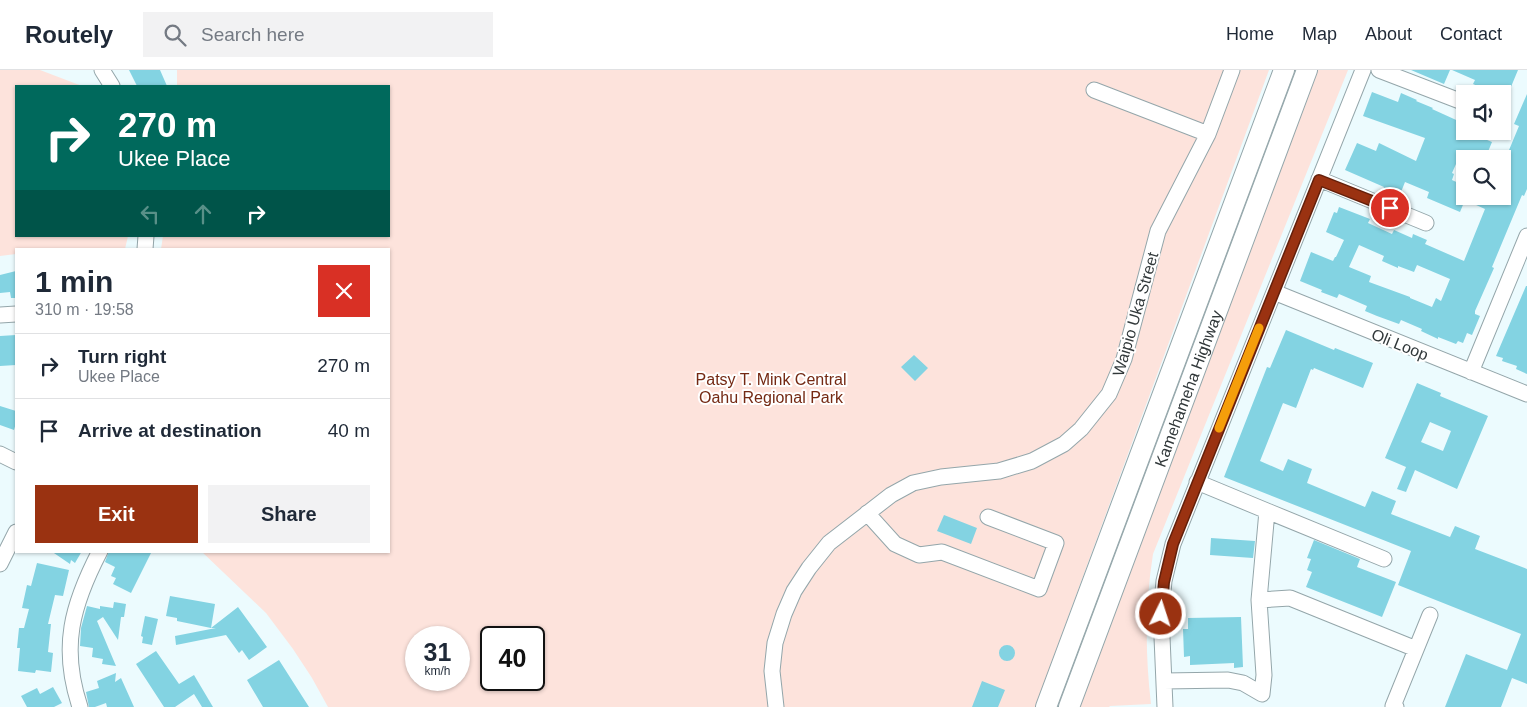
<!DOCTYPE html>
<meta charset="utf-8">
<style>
:root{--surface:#fff;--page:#f2f2f3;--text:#1f2937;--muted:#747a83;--line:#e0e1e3;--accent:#9a3211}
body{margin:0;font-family:Helvetica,sans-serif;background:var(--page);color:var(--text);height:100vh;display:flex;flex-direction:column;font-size:19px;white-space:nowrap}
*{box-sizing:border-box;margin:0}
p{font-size:16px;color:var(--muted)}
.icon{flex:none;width:28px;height:28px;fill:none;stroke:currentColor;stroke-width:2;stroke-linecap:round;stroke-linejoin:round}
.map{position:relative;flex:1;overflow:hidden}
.sheet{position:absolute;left:15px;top:178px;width:375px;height:305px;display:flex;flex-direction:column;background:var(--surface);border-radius:0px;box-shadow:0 1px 4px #0004}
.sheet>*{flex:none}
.hud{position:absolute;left:15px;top:15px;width:375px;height:152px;border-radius:0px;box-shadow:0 1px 4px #0004;background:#00695c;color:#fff;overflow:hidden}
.buttons{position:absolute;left:1456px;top:15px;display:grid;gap:10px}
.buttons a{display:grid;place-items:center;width:55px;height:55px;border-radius:0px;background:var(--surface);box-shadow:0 1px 4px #0004;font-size:25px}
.speed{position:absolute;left:405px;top:556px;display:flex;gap:10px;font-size:25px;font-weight:700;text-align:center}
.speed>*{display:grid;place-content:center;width:65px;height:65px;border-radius:50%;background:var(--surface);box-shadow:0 1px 4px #0004;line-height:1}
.speed small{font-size:12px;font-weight:400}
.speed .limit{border:2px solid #111;border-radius:8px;background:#fff;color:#111}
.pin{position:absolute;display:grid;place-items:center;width:42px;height:42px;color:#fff;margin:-21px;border:2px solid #fff;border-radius:50%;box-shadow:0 1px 5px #0007}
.me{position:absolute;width:55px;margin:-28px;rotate:4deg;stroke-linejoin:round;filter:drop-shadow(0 0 4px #0008)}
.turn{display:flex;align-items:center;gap:18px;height:105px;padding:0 20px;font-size:22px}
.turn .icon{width:65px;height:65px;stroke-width:2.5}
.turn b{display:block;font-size:35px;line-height:42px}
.lanes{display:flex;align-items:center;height:48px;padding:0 20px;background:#0003;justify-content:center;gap:25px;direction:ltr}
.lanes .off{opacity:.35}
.round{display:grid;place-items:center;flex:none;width:52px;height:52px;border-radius:0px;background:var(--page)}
.headline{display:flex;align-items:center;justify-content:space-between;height:85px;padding:0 20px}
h1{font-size:30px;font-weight:700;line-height:38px}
.primary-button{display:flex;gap:10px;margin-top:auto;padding:10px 20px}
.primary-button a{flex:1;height:58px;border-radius:0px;background:var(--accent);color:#fff;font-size:20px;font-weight:700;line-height:58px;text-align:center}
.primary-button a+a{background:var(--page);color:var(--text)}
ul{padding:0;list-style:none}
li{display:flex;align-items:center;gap:15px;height:65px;padding:0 20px;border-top:1px solid var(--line)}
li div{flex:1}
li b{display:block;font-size:19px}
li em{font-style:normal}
header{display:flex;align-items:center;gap:30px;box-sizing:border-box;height:70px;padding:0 25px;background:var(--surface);border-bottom:1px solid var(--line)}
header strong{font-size:24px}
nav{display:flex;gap:28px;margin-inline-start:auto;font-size:18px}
.search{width:350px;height:45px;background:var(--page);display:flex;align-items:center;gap:12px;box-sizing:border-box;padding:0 18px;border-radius:0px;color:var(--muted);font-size:19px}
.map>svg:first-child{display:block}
.green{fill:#fde3dc;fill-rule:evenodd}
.building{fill:#83d3e2;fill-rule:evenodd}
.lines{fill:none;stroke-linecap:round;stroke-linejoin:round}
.minor-casing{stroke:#94a6aa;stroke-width:17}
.major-casing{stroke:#94a6aa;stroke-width:22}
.minor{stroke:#fff;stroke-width:15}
.major{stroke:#fff;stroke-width:20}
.route-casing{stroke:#64200b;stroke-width:12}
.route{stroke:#9a3211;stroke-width:9}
.slow{stroke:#f59e0b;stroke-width:9}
.labels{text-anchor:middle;stroke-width:4;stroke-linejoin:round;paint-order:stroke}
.street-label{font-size:16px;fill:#31383a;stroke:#fff}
.park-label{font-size:16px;fill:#742913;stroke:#fff}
</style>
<header>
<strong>Routely</strong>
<div class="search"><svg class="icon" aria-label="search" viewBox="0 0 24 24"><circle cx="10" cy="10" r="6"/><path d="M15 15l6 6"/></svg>Search here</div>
<nav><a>Home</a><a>Map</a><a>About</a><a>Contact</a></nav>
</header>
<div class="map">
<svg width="1527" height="637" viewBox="0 0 1527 637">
<rect width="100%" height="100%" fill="#ecfbfe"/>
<path class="green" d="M0 0H40L82 16H16V166H128L125 179H16V184L0 186Z
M177 0H1269L1035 637H328L312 608 293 579 266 543 201 481H389V179H161L163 166H389V16H177ZM416 568H459V610H416ZM491 568H534V610H491Z
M1317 0H1348L1153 484C1145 535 1145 582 1151 634L1110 636 1109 637H1079L1083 625Z"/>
<path class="building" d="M129 0H160L167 16H137Z
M1411 0H1450L1444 14Z
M1452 0H1518L1508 24H1495L1473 14 1475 10Z
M1372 22 1398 32 1401 23 1417 30 1416 31 1433 38 1432 39 1465 54V61L1492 72 1485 89H1468L1460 85 1452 103 1454 104 1452 110 1465 116V126H1502V97L1519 56 1514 54 1527 24V119L1524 126 1522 125 1492 197 1494 198 1475 241V244L1480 246 1472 265 1467 263 1463 273 1458 271 1456 274 1438 267V269L1421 261 1422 259 1401 250 1399 254 1377 246 1365 241 1367 236 1339 224 1337 228 1321 222 1322 220 1300 211 1311 182 1333 191 1335 187H1336L1344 170 1326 162 1334 142 1337 143 1339 137 1370 149 1368 153 1392 164 1394 160 1412 168 1413 164 1427 170 1425 174 1464 191 1485 139 1465 130 1460 142 1427 128 1429 122 1405 112 1399 127 1383 120 1384 117 1345 100 1357 73 1376 81 1379 73 1416 91 1425 68 1363 46ZM1359 175 1384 186 1382 191 1398 198V196L1414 202 1417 195 1450 209 1441 231 1436 228 1432 237 1410 228V227L1369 212 1371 206 1349 197Z
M16 201V228H11L10 222 0 223V205Z
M1526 216H1527V304L1516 299 1517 296 1502 291 1503 288 1496 286Z
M1286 260 1334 280 1335 278 1373 293 1363 318 1314 298 1313 300 1311 299 1296 338 1283 333 1260 391 1283 401 1288 389 1312 399 1307 413 1365 437 1372 421 1396 431 1391 444 1450 467 1455 456 1480 466 1475 479 1527 499V614L1512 608 1501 637H1445L1466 584 1507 600 1521 564 1398 515 1411 481 1224 407 1267 297 1270 298Z
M16 265V295L0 296V266Z
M914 285 928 298 915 311 901 297Z
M1417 313 1441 323 1440 326 1488 346 1457 419 1415 400 1406 422 1397 419 1406 397 1385 388ZM1430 352 1451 361 1443 381 1421 372Z
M0 336 16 341V353L14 360 0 355Z
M944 445 977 458 971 474 937 461Z
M1211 468 1255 471 1253 488 1210 485Z
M1314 470 1360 489 1357 497 1396 512 1382 547 1306 517 1312 502 1307 500 1311 489 1307 488Z
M51 481H82L75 493 71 490 70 494Z
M109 481H152L131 523 113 514 116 508 111 506 115 497 105 492Z
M37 493 69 500 63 526 55 525 48 554H51L48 582 53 583 51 602 36 600 35 603 18 601 20 578H17L19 558H24L29 539 22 538 27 515 31 516Z
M170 526 215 534 211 558 177 551V548L166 546Z
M114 532 126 534 124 547H121L118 570 103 547 97 551 116 596 102 594 103 589 92 587 93 578 80 576 81 558 87 536 100 539V536L113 538Z
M238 537 267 577 249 590 242 580 239 583 226 565 176 575 175 566 216 558H211Z
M145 546 158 549 152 575 142 573 143 567 141 566Z
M1241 547 1243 597 1234 598V593L1190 595V586L1184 587 1183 559H1188V548Z
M999 583a8 8 0 1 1 16 0a8 8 0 1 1-16 0Z
M156 581 179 614 194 605 213 637H202L194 624 175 637H164L136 594Z
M279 590 309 637H263L247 610Z
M116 603 115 612 121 608 134 637H107L106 633 95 637H89L86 622 99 618 97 611Z
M982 611 1005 620 998 637H972Z
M53 617 62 633 54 637H27L21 626 37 618 40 624Z"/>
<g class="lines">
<defs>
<path id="minor" d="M102 0 112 16
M1379 0 1465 33
M1094 20 1208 64
M1319 109 1426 153
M145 179 146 166
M1274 222 1527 324
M0 245 16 244
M1471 302 1527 166
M0 384 16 392
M1267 441 1384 489
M867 443 895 474 919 485 942 482 1039 519 1056 473 988 447
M0 494 16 462
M1259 530 1290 528 1416 579
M1164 611 1228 610 1243 613 1262 624 1264 605 1259 530 1267 441 1197 412
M80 637C60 577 72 535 100 481
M776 637 772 601 775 573 784 544 794 521 809 498 829 473 891 425 913 413 941 407 999 401 1032 391 1064 374 1081 359 1109 324 1124 289 1158 161 1208 64 1232 0
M1165 637 1161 544 1164 511 1173 474 1363 0
M1396 637 1393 636 1430 545"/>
<g id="major">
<path d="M1046 637 1284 0"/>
<path id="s1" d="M1069 637 1307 0"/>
</g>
</defs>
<use href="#minor" class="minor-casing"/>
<use href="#major" class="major-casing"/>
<use href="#minor" class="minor"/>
<use href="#major" class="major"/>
</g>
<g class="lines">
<defs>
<path id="route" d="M1161 544 1164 512 1173 474 1319 110 1390 138"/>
</defs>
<use href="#route" class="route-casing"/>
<use href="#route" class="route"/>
<path class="slow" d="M1219 358 1259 258"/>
</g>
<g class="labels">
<g class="street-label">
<text transform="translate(1135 244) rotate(-74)" y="6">Waipio Uka Street</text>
<text transform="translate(1400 274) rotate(22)" y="6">Oli Loop</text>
<text dy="6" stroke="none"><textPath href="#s1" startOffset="340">Kamehameha Highway</textPath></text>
</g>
<g class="park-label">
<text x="771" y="315">Patsy T. Mink Central<tspan x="771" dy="18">Oahu Regional Park</tspan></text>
</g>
</g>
</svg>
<div class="buttons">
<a><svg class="icon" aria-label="sound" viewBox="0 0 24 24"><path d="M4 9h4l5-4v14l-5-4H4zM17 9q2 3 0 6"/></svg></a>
<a><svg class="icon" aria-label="search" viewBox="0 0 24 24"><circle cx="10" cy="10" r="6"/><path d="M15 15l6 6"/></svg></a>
</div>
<div class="speed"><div>31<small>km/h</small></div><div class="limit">40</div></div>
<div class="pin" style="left:1390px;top:138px;background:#d93025"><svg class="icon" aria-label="arrive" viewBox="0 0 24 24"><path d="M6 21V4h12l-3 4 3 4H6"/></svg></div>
<svg class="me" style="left:1161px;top:544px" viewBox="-20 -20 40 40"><circle r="17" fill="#9a3211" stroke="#fff" stroke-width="3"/><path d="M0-11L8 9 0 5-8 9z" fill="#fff"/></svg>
<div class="hud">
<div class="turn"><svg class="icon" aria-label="right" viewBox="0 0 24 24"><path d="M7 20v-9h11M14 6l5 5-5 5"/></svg><div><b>270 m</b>Ukee Place</div></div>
<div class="lanes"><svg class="icon off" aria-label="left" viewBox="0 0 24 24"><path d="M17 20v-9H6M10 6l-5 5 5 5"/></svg><svg class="icon off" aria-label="ahead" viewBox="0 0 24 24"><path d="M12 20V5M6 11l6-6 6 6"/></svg><svg class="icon" aria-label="right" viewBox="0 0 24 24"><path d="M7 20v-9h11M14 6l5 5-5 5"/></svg></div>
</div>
<section class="sheet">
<div class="headline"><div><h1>1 min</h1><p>310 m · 19:58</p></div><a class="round" style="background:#d93025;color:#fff"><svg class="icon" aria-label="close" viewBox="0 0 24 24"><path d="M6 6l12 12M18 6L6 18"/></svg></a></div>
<ul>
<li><svg class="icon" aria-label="right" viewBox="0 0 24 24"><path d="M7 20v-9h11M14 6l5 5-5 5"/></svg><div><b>Turn right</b><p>Ukee Place</p></div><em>270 m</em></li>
<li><svg class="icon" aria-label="arrive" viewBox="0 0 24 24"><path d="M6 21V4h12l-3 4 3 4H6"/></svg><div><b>Arrive at destination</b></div><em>40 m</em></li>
</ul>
<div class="primary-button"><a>Exit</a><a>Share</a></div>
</section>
</div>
